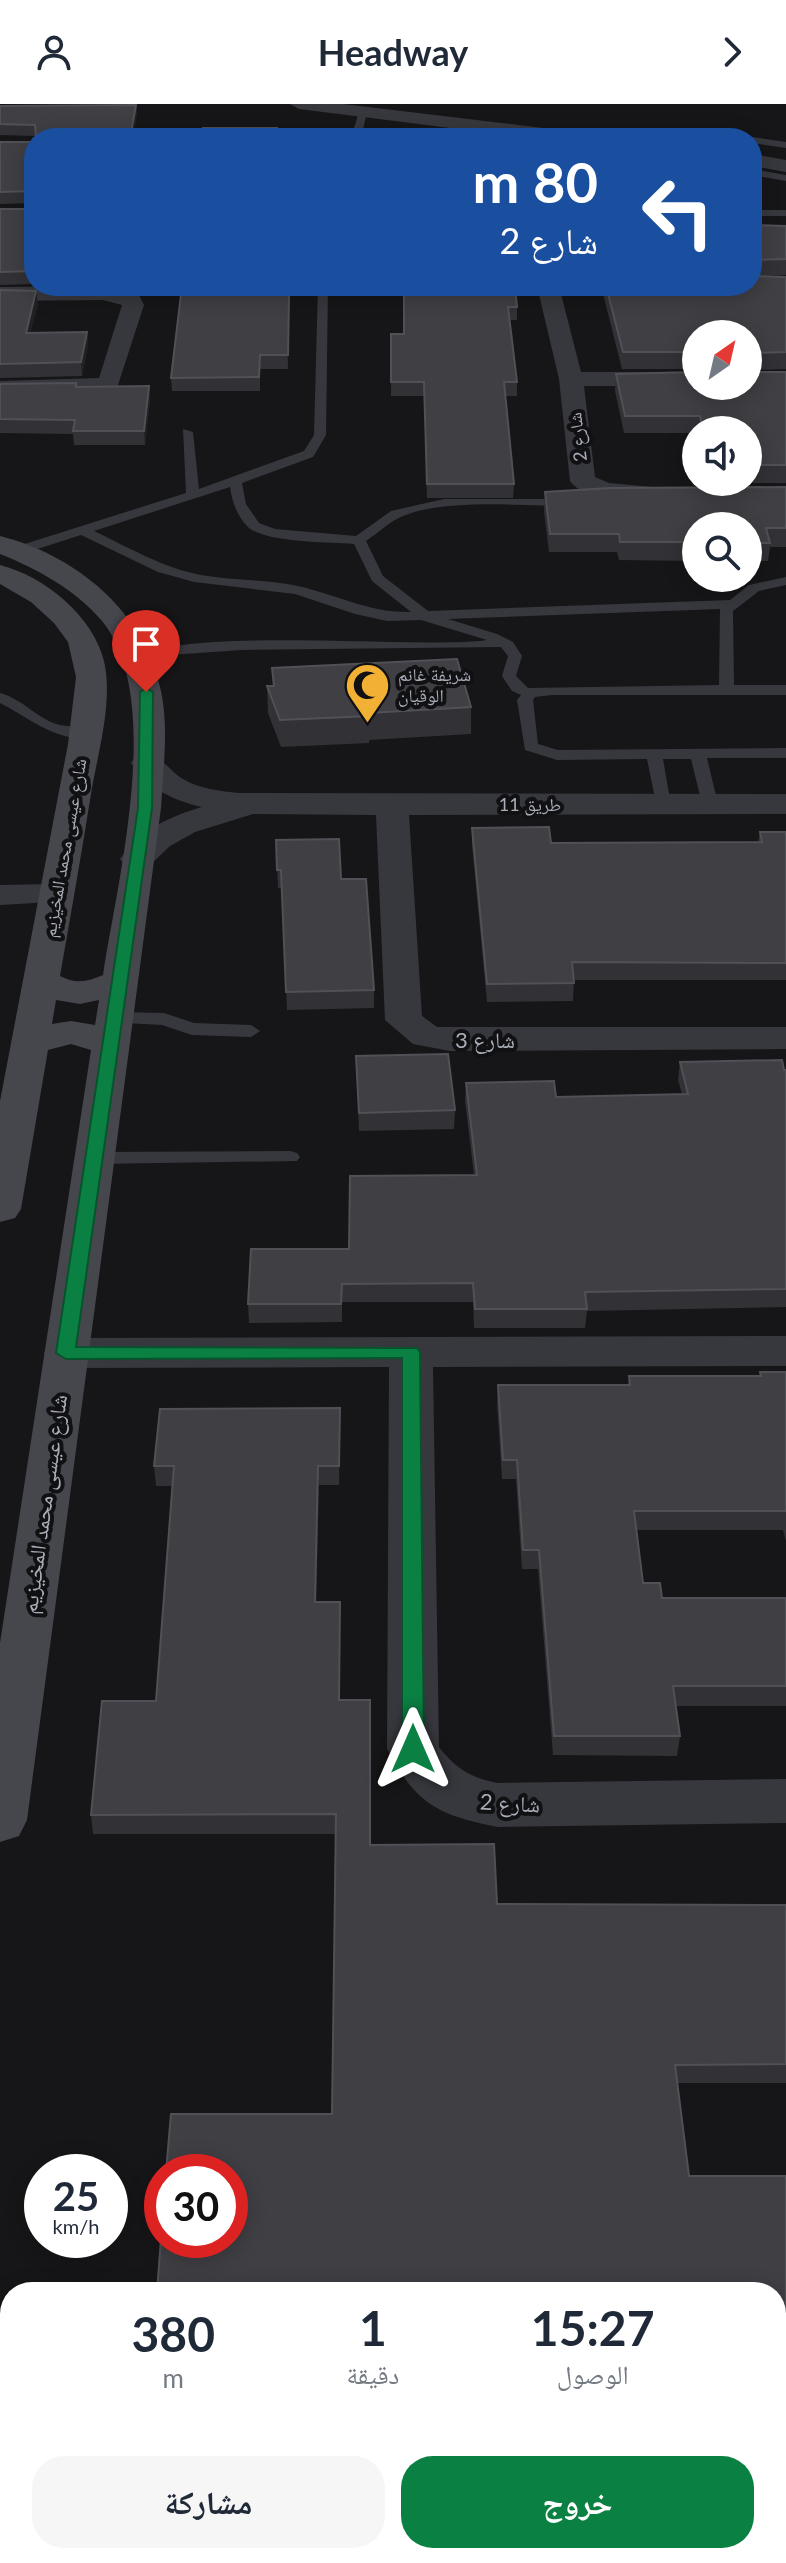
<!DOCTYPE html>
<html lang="ar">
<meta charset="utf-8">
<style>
:root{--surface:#fff;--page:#f6f6f7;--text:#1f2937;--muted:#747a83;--accent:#0b8043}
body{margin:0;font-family:Lato,"Noto Naskh Arabic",sans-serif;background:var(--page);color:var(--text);direction:rtl;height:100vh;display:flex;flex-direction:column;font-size:30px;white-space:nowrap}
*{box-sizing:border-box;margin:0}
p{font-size:26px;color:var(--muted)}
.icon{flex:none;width:44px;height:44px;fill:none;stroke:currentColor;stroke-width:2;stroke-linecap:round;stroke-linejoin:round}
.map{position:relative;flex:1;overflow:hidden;direction:ltr}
.details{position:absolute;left:0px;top:2178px;width:786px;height:282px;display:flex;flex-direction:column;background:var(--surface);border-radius:32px 32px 0 0;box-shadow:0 4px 20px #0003;direction:rtl}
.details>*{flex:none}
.banner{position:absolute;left:24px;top:24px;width:738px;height:168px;border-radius:32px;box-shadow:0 4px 20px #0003;direction:rtl;background:#1a4fa0;color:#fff;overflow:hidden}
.needle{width:52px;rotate:34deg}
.controls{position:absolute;left:682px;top:216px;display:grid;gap:16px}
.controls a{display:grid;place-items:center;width:80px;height:80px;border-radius:50%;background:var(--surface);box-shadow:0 4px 20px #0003;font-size:40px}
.speed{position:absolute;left:24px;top:2050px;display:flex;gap:16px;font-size:40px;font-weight:700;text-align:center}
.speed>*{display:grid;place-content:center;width:104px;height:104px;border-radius:50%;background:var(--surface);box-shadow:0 4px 20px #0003;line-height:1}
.speed small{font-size:20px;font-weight:400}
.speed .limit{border:12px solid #d22;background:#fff;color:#111}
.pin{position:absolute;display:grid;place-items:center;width:68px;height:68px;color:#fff;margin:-82px -34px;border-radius:50% 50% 50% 0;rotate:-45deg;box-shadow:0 0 8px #0007}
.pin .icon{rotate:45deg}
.me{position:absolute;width:88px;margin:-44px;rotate:0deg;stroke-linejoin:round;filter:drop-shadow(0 0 6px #0008)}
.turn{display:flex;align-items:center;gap:28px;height:168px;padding:0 32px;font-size:36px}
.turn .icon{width:104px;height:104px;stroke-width:2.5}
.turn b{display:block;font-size:56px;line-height:68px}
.eta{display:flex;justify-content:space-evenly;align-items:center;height:136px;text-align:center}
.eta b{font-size:48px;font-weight:700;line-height:56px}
.primary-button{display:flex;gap:16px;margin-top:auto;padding:16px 32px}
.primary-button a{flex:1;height:92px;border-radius:32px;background:var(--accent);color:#fff;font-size:32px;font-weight:700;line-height:92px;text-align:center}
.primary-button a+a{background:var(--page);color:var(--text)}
header{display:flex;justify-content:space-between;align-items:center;height:104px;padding:0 32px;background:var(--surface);font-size:36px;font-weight:700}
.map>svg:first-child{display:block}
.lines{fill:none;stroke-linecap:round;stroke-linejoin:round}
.path{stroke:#3d3f44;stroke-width:2;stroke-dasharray:2 3;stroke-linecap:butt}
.lane{fill:#37383d;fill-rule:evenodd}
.street{fill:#37383d;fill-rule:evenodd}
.secondary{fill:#45474d;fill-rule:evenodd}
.wall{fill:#323236}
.shaded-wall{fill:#212124}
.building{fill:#3f3f44;stroke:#4f5156;stroke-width:2}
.route{fill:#0b8043;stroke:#07532c;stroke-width:2}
.labels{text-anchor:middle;stroke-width:8;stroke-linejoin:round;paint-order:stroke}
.far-street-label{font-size:18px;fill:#a8adb8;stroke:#111113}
.far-poi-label{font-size:18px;fill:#a8adb8;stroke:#111113;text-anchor:start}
.street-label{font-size:22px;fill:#a8adb8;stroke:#111113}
</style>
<header><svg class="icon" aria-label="forward" viewBox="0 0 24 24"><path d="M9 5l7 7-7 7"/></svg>Headway<svg class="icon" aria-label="person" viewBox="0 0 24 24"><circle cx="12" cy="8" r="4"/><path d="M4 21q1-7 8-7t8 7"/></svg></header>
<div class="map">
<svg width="786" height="2459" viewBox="0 0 786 2459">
<rect width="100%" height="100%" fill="#161618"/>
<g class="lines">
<path class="path" d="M602 26 672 34"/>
<path class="lane" d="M363 5 367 8 361 34H351L359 8Z
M715 27 744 34 712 32Z
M752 33 786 38V44L752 39V34H749Z
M752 65 786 71V77L752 71Z
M752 106H786V112H752Z
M318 182H328L326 331 313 353 242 379 246 400 259 419 275 425 356 432 391 407 444 395H578L580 398 573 402C525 402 446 394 403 412 390 417 378 429 366 437L383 472 428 507 730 496 749 481 786 473V481L759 487 733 507 734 581H786V591H552L535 593 533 596 538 640 558 646 786 644V654H707L718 700 710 705 702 700 691 655H663L671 701 669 704H657L647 655 557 656 525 646 517 596 521 591 512 587 502 572 508 552 501 543 242 546 169 551 138 561 131 557C172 520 422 546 487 536L421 516 387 517 355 510 295 490 194 478 158 468 81 431 22 450H12V444L186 389 183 325 193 328 199 385 304 347 314 331ZM230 383C232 398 237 412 248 423 265 439 330 438 354 440L372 477 411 508C369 509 338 491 298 482 267 475 233 477 201 471 163 464 128 443 94 427ZM720 505 719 581 528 584 516 572 522 552 513 538 497 530 448 515Z
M0 589C22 595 36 613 56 620 69 624 83 620 93 628 69 648 22 609 0 599Z
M114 908 164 909 194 919 251 921 260 927 251 933 192 931 162 921 107 918 105 914Z
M290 1047 297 1049 300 1053 297 1057 94 1060 84 1054 94 1048Z"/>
<path class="street" d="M290 0H343L576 28 585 34H531L299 5Z
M752 50 786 56V68L752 62Z
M103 182 139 191 144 201 117 284 91 290 0 291V277L99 274 122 201 103 196 0 197V183Z
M537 182H559L581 268H696V282H584L595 373 609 379 664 384 668 390 664 396C642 401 584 398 570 377L559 275Z
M147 649C163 653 169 667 183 675 200 685 220 687 239 689L786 690V710L409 711 422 912 437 923H786V945L450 947 413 940 385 916 376 711 253 710 195 728 170 742 149 762 137 765 125 762 120 755C139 727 170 712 202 703 172 696 149 685 131 659L136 652Z
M57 780 69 783 74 790 69 797 0 801V781Z
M786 1232V1262L433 1263 439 1643C456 1665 471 1674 498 1679L786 1675V1719L498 1723C437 1711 416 1700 387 1645L389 1263 66 1264 50 1259 44 1249 50 1239 66 1234Z
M0 2357H10V2425H0Z
M776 2358H786V2426H776Z
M408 2450H478V2459H408Z"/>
<path class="secondary" d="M0 432C76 451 145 508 161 587 169 625 163 665 161 704L27 1716 19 1732 0 1738V1539L91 946 71 940 48 946 21 1105 15 1114 0 1118V997L68 640 76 573 68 538 54 519 31 498 0 480V461C44 472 93 512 104 557 113 596 99 645 92 684 82 747 71 809 60 872 75 880 88 878 103 871 117 778 165 594 102 517 75 485 37 465 0 450ZM56 896 80 900 99 896 95 921 71 917 52 920Z"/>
</g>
<path class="wall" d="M136 1 137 12 36 32 0 31V2Z
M34 36V99L0 100V38H33Z
M34 104V180L0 181V105H33Z
M752 121 786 122V171L752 172Z
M786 173V265L748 266V230H696V265H622L601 182H752Z
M0 186 36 187 38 200 30 229 87 228 88 241 82 272 0 274Z
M415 187 517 203V216H510L517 278V292H505L514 380 513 394H427L424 292H391V230H404Z
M287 191 288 265H260V287H172L171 274Z
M786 268V379H712L711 378H748V326H696V329H624L615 287 616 270Z
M0 280 77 283 149 282 150 296 145 341H74L73 330 0 329Z
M786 383V443H770L768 457H748V422H696V457L619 456 617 448H549L544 407 545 388Z
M272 564 471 603V630L369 636V639L281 643 268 609 267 582H273Z
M472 724 551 739 758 738 760 728H786V876H574L573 897 487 898 472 741Z
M276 736 341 775 374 886V904L287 906 282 784H278Z
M356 952 455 1006 454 1025 359 1027Z
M680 958 786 966V1203L587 1207 585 1224H474L473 1198H342V1218L249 1219 248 1200 349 1145 474 1071 465 997 466 979 556 993 682 990 678 976Z
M760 1268H786V1437L783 1426H636L643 1479 662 1494H786V1602H676L680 1632 677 1652 553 1651 538 1465H522L516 1375H502L497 1300 498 1281H628L629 1272H760Z
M340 1324 339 1381H319L316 1498H340L339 1596 370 1741 497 1800 786 1801V1979H677L689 2072H786V2236H776V2188L332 2010 336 1730H93L91 1711 156 1597 172 1382H156L154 1362Z"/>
<path class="shaded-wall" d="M136 1 137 12 133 34H130Z
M36 187 38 200 27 242 26 229Z
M87 228 88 241 82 272 81 258Z
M149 282 150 296 145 341 144 327Z
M318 1362 319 1381 316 1518 315 1498Z"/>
<path class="building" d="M136 1 130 34H36L35 21 0 20V2Z
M203 24H277V34H202Z
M404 31H508V34H404Z
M34 36V93L33 87 0 88V38H33Z
M34 104V167L0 168V105H33Z
M752 121 786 122V155L752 156Z
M752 172 786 173V248L748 249V230H696V248H623L606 182H752Z
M182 182H286V191H289L288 251H260L259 273 171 274Z
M415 182H515L517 203H508L517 278H504L514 380H427L424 278H391V230H404V187H415Z
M0 186 36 187 26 229 87 228 81 258 0 260Z
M748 266 750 268H786V361H748V326H703L700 312H625L616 270 696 268V282H748Z
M76 279V283L149 282 144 327H73L75 316 0 315V280Z
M786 383V424H766L770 439H748V422H696V438H620L619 430H550L545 388 610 384Z
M457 555 471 603 368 609 369 612 280 616 267 582H274L272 564Z
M549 723 551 739 762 738 760 728H786V859L572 858 574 879 487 880 472 724Z
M339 735 341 775H366L374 886 286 888 281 766H277L276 736Z
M448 950 455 1006 359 1009 356 952Z
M782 956 784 966H786V1185L585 1188 587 1205H475L473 1179 342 1180 341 1200H248L251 1145H349L350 1072 477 1071 466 979 554 977 556 993 688 990 680 958Z
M760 1268H786V1407H634L643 1479H660L662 1494H786V1582H673L680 1632H554L539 1446H523L517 1356H503L498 1281H630L629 1272H761Z
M340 1304 339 1362H318L315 1498H340L339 1596H370V1741L494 1740 497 1800 786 1801V1960L675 1961 689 2072H786V2218H776V2188H157L162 2121V2136H230V2068H166L171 2010H332L336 1710 91 1711 102 1597H156L174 1362H154L160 1305Z"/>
<path class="route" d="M146 584 153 588 152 704 76 1243 417 1244 420 1248 424 1645 421 1651 413 1653 405 1651 402 1645V1254L66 1255 56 1249 138 704 140 588Z"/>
<defs>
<symbol id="mosque-pin" viewBox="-11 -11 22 30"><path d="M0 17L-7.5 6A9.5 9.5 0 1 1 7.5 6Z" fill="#f2b134" stroke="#111113"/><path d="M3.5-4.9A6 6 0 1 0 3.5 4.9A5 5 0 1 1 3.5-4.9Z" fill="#111"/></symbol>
</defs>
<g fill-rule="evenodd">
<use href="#mosque-pin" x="342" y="556" width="51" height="69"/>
</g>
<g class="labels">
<g class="far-street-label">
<text transform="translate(578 333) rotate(-97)" y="6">شارع 2</text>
<text x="530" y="707">طريق 11</text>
<text transform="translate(65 744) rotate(-80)" y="6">شارع عيسى محمد المخيزيم</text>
</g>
<g class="far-poi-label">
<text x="398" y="577">شريفة غانم<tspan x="398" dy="21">الوقيان</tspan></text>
</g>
<g class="street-label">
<text x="485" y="944">شارع 3</text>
<text transform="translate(44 1400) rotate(-82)" y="8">شارع عيسى محمد المخيزيم</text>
<text transform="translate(510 1699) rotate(3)" y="8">شارع 2</text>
</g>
</g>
</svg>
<div class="controls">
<a><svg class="needle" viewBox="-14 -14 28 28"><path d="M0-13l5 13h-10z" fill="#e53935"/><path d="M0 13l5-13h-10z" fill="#747a83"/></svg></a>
<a><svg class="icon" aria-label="sound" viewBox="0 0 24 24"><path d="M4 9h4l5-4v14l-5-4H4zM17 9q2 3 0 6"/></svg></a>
<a><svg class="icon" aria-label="search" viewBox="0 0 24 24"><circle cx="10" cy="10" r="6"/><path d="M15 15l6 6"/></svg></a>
</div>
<div class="speed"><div>25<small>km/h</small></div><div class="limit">30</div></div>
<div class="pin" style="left:146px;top:588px;background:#d93025"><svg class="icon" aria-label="arrive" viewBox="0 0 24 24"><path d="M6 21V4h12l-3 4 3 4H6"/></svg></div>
<svg class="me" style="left:413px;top:1645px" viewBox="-20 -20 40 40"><path d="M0-17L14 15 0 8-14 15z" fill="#0b8043" stroke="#fff" stroke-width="4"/></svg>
<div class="banner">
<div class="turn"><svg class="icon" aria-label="left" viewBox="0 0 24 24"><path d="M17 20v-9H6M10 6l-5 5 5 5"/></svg><div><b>80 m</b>شارع 2</div></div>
</div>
<section class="details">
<div class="eta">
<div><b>15:27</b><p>الوصول</p></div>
<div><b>1</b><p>دقيقة</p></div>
<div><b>380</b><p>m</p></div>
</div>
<div class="primary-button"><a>خروج</a><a>مشاركة</a></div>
</section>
</div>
